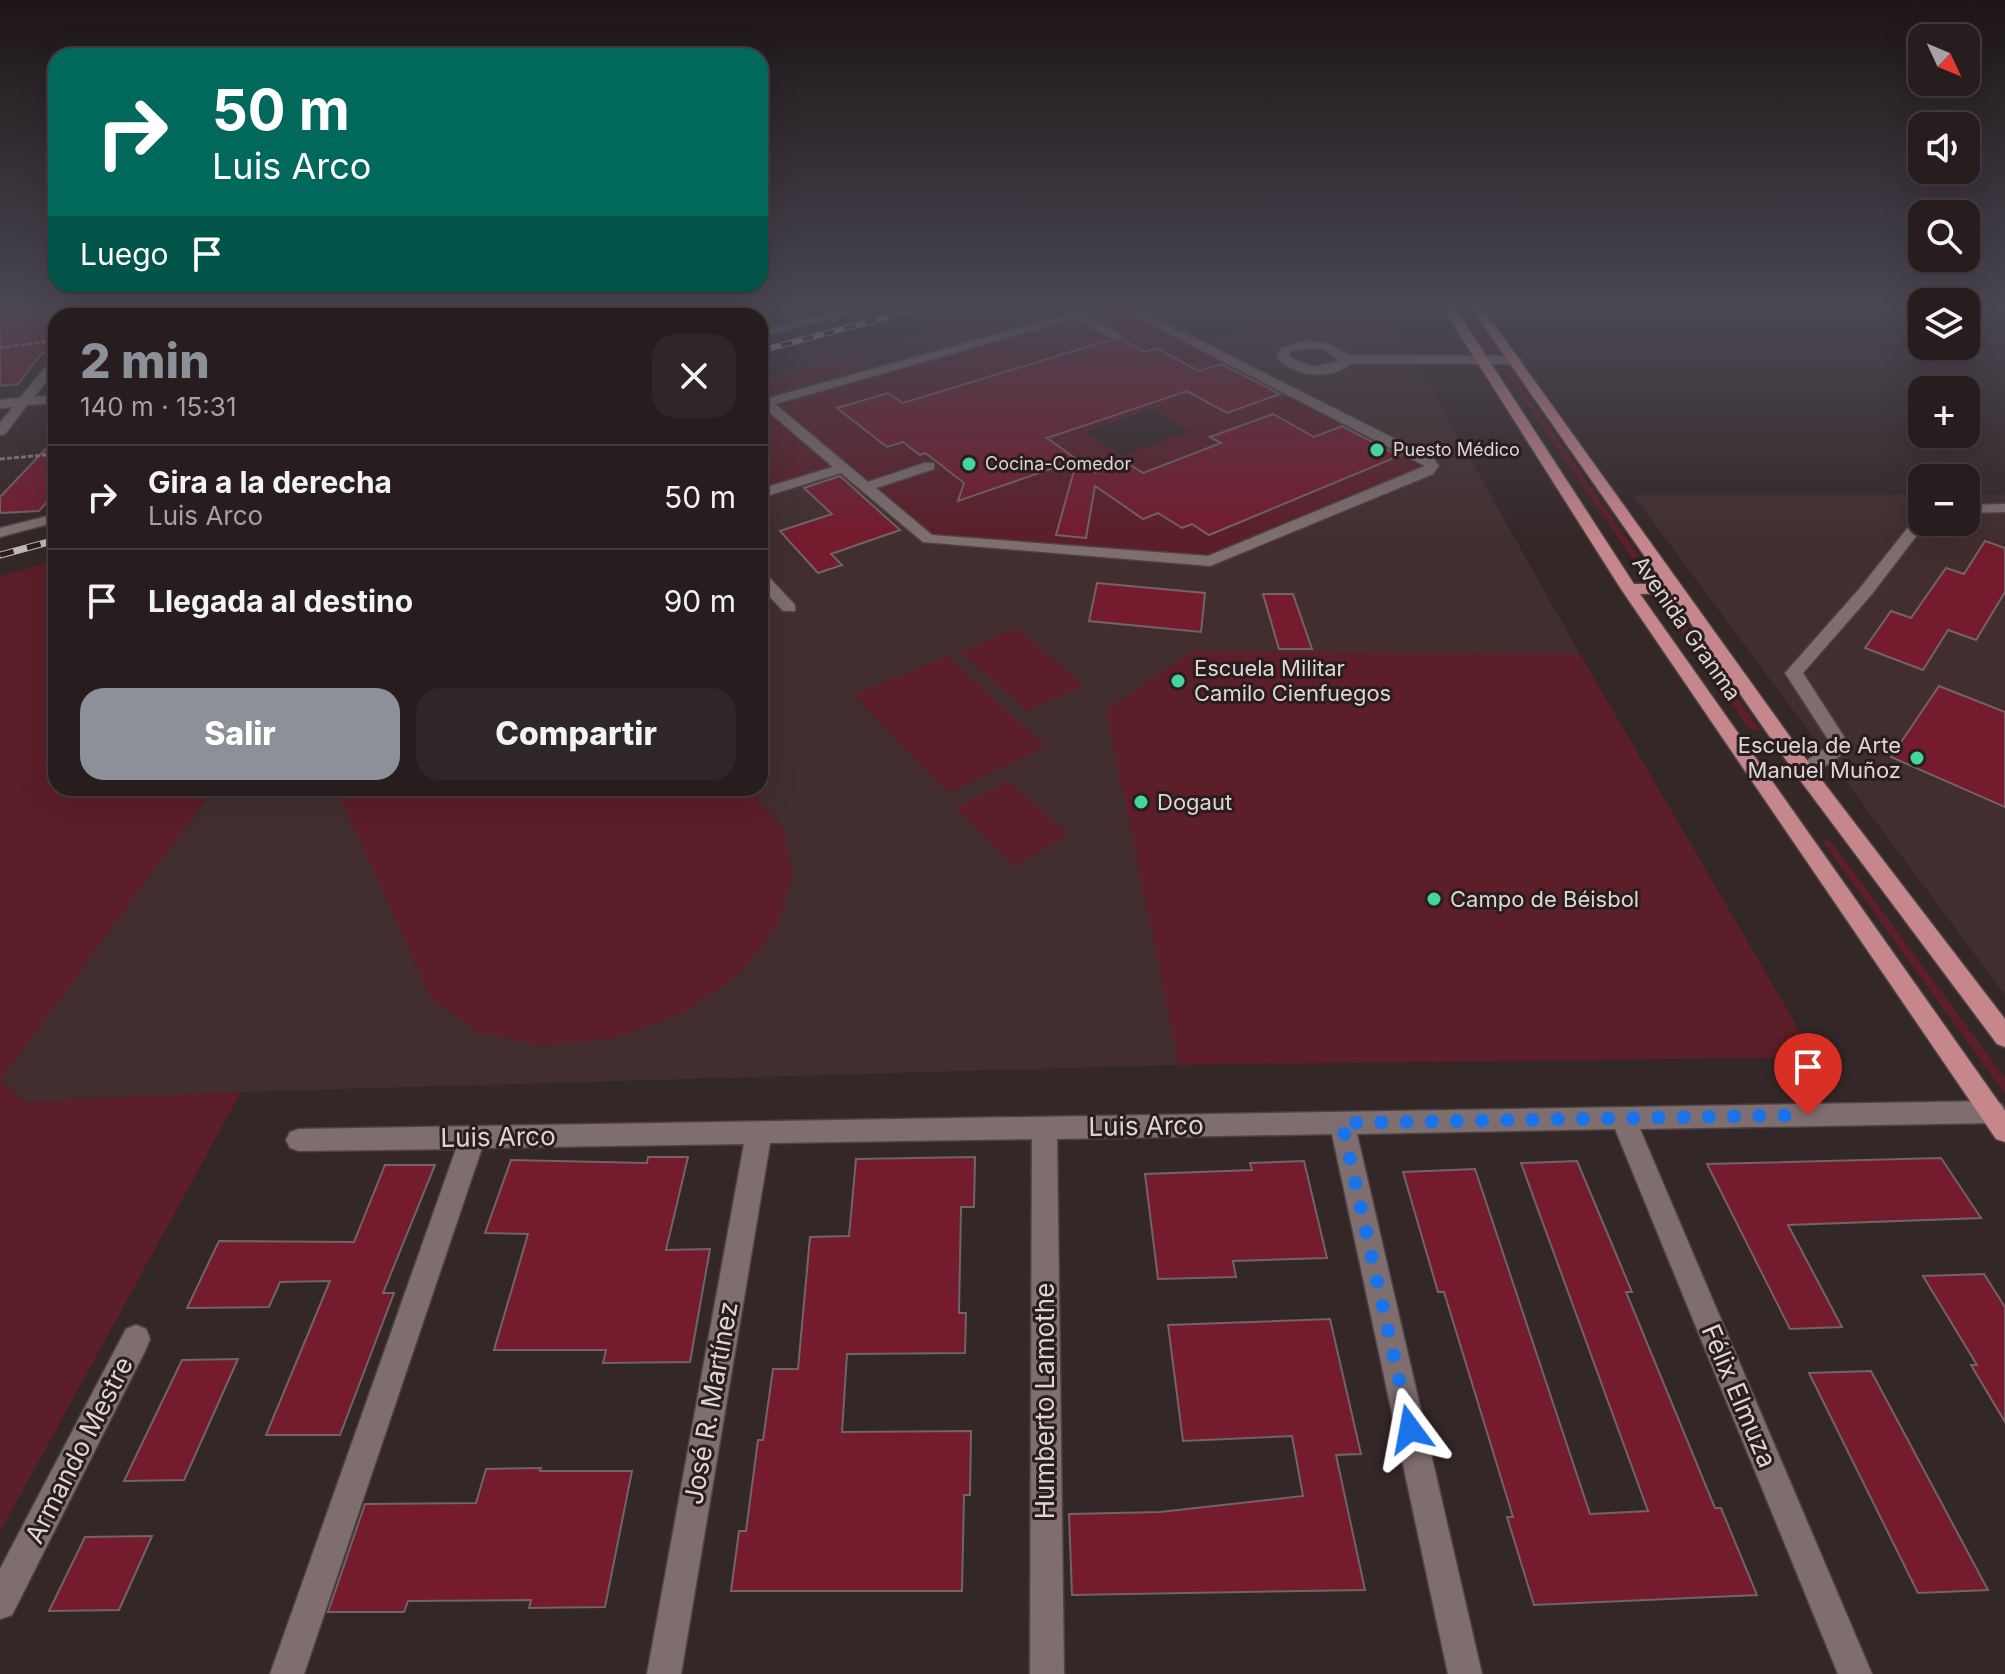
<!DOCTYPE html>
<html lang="es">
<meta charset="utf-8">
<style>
:root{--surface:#271d1e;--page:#2f2627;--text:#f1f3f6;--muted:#a4a2a4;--line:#433b3c;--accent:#8c9099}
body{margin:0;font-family:Inter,sans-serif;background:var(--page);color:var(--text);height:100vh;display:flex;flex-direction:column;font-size:30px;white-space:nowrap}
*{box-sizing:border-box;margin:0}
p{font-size:26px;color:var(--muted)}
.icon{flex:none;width:44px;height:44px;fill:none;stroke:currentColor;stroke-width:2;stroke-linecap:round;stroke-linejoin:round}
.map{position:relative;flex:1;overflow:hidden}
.drawer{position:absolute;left:48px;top:308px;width:720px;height:488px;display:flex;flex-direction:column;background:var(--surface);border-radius:24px;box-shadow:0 8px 32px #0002,0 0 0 2px var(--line)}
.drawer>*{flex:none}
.banner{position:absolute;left:48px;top:48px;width:720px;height:244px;border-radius:24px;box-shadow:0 8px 32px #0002,0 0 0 2px var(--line);background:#00695c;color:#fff;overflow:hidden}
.needle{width:52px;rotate:134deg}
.fabs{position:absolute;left:1908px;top:24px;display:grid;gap:16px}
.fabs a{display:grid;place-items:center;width:72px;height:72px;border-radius:16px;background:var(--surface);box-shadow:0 8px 32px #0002,0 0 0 2px var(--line);font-size:40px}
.pin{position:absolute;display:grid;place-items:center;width:68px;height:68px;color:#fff;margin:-82px -34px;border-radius:50% 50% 50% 0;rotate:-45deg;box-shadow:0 0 8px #0007}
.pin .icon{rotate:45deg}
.me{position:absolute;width:88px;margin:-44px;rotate:347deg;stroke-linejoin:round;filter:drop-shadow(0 0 6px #0008)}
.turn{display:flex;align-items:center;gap:28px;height:168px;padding:0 32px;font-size:36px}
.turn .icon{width:104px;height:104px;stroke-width:2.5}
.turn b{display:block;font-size:56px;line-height:68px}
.then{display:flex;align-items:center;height:76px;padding:0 32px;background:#0003;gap:16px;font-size:30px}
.round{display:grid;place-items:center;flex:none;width:84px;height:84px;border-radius:24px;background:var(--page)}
.summary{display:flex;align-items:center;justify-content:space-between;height:136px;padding:0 32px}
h1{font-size:48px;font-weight:800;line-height:60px;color:var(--accent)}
.action{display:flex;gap:16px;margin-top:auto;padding:16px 32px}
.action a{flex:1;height:92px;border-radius:24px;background:var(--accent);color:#fff;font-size:32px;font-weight:800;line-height:92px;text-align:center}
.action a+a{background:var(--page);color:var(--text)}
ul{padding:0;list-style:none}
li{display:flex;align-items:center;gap:24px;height:104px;padding:0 32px;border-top:2px solid var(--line)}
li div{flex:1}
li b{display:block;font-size:30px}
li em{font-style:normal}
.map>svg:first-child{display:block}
.built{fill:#422e2f;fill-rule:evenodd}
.green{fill:#5c1e28;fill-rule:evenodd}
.building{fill:#741b2d;stroke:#726364;stroke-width:2}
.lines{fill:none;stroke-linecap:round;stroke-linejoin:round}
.minor-casing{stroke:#4e4344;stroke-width:3}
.major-casing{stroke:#4e4344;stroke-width:3}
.path{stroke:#8d8283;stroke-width:3;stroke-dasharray:5 2;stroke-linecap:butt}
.minor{fill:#7e6e6f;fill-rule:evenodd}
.major{fill:#c5868c;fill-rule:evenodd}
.rail-far1-casing{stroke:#c1b7b8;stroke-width:6}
.rail-casing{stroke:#c1b7b8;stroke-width:7}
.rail-far1{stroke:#2a1d1e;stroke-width:4;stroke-dasharray:11;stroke-linecap:butt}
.rail{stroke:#2a1d1e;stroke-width:5;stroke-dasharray:14;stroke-linecap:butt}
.route{stroke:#1a73e8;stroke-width:14;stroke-dasharray:0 25.2}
.poi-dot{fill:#46d49e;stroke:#2a1d1e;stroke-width:3}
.labels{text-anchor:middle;stroke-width:6;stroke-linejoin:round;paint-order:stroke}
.far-poi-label{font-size:18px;fill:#ded5d6;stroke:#2a1d1e;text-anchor:start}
.street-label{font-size:22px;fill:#ded5d6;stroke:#2a1d1e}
.poi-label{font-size:22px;fill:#ded5d6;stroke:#2a1d1e;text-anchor:start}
.near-street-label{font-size:26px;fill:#ded5d6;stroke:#2a1d1e}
</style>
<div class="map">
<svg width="2005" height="1674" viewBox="0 0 2005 1674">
<rect width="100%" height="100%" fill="#342728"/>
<path class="built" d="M1038 305H1136L1208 342 1328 305H1384L1610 708 1815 1057 1273 1062 241 1092 24 1102 0 1080 214 788H760V376ZM1152 408 1190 431 1122 456 1085 432Z
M1633 495H1922V522H1966V495H2005V995Z"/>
<path class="green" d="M1112 305H1127L1432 466 1210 561 928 539 843 468 760 494V409L768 405 762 402ZM1152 408 1191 430 1122 456 1085 432Z
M846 360 859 369 760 397V383Z
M1502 368H1508L1639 557 1632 558Z
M56 561V788H214L1 1080 24 1102 241 1092 0 1532V576Z
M1667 612H1676L1760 730H1750Z
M1016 628 1084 685 1027 711 960 652Z
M1192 651 1580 654 1815 1057 1179 1065 1106 710Z
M948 656 1046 747 948 793 854 695Z
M1009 781 1069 835 1015 866 956 808Z
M336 788H750L784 831 792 874 779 923 743 971 686 1012 615 1038 543 1046 478 1032 432 1000Z
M1822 841H1831L2005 1078V1094Z"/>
<path class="building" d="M0 305H56V348L42 353 18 384 0 386Z
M1109 340H1123L1145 352 1156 348 1199 371 1221 364 1280 394 1227 413 1187 391 1047 438 1096 473 1126 462 1143 473 1221 443 1210 437 1273 414 1314 437 1342 426 1399 456 1209 535 1192 524 1182 528 1158 513 1143 519 1095 486 1086 538 1056 535 1077 460 958 501 964 483 936 461 925 453 920 455 903 442 887 447 837 408 888 393 903 403Z
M56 438V492L39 511 0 513V497Z
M840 476 900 530 831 554 842 565 818 573 780 531 832 514 804 488Z
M1985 541 2005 548V592L1976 640 1948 630 1923 670 1865 648 1891 611 1911 618 1946 568 1964 574Z
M1097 583 1205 593 1201 632 1089 621Z
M1263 594H1293L1312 649H1279Z
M1939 686 2005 712V807L1891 757Z
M648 1157H688L666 1250 710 1249 690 1362 603 1363 606 1350H494L528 1234 485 1233 511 1160 647 1163Z
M975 1157 974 1207H961L959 1313H966L965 1353 847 1354 842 1432 971 1431 970 1495H964L962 1591H731L739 1531H746L758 1440H763L773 1369H798L810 1237 849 1236 856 1159Z
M1941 1158 1981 1218 1788 1225 1842 1327 1790 1329 1707 1164Z
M1304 1161 1327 1258 1233 1261 1236 1277 1158 1279 1145 1174 1252 1170 1250 1163Z
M1577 1161 1632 1292H1626L1715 1508H1721L1757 1595 1534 1605 1507 1517H1513L1444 1292H1438L1403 1172 1475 1169 1590 1514 1648 1511 1521 1163Z
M385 1165H435L383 1293H394L340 1435H266L330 1281 280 1282 269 1307 187 1308 219 1241 354 1242Z
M1984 1274 2005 1307V1422L1971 1365H1977L1923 1276Z
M1330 1319 1361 1454 1336 1455 1365 1590 1072 1595 1069 1514 1160 1512 1303 1496 1292 1436 1183 1441 1168 1325Z
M238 1359 184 1480 124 1481 182 1360Z
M1871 1371 1988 1590 1918 1593 1809 1373Z
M541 1468 540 1471H632L605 1607 529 1608 531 1600 408 1601 404 1612H328L365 1504 476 1503 486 1469Z
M152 1536 119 1610 49 1611 85 1537Z"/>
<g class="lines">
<defs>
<path id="minor" d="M98 305H110L100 316H88Z
M213 305H224L216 316H204Z
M444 305H503L497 308 361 316H296L302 313Z
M534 305H544L543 316H531Z
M680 305H698L661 316H642Z
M862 305H880L760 337V331Z
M1101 305H1129L1433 458 1439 466 1433 474 1210 566 923 542 841 473 760 498V489L833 467 762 406V400ZM1116 306 1425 466 1208 556 932 535 876 488 934 469V463H924L868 482 775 404 1074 319 1113 339H1121V335L1085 316Z
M1308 340 1332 345 1350 355 1516 356 1522 360 1516 364 1351 363C1332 381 1295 377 1277 358L1281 348ZM1308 348 1325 350 1339 361 1313 367 1289 357 1290 352Z
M56 358V370L34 397 56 395V403L27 405 5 434 0 435V423L13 407 0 408V400L20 398 52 359Z
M2005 504V512L1966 513V505Z
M56 514V522L0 537V528Z
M1922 515V522H1927L1872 594 1803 673 1850 746 1848 750 1811 776 1753 779 1751 774 1753 769 1800 765 1831 744 1785 673 1860 588 1917 516Z
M760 572 766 574 795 605V611H783L760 586Z
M1993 1101 2002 1104 2005 1111 2002 1120 1993 1123 1640 1129 1872 1674H1838L1615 1129 1357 1134 1482 1674H1448L1332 1134 1057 1139 1064 1674H1030L1032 1139 770 1143 681 1674H647L744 1144 482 1148 304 1674H270L456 1149 299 1151 290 1148 286 1140 290 1132 299 1129Z
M136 1325 146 1329 150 1339 146 1349 12 1615 0 1619V1569L126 1329Z"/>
<path id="major" d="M1441 305H1453L1634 584H1664L1469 305H1480L1811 766 2005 1019V1047L1997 1044 1797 776 1670 593 1640 594 2005 1111V1142L1996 1139 1621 589Z"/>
</defs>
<use href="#minor" class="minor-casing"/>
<use href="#major" class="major-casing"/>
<path class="path" d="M28 305 46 313 79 311
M0 348 56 340
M0 459 56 454"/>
<use href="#minor" class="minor"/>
<use href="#major" class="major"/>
<defs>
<path id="rail-far1" d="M760 351 932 305"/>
<path id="rail" d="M0 555 56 540"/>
</defs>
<use href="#rail-far1" class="rail-far1-casing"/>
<use href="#rail" class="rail-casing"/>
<use href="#rail-far1" class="rail-far1"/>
<use href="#rail" class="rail"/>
</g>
<linearGradient id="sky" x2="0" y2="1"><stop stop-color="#1d1516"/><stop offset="0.57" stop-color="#4a4753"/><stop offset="1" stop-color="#4a4753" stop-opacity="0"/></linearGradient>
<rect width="2005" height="539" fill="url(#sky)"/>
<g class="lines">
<path class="route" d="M1410 1429 1342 1123 1808 1115"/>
</g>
<g class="poi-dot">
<circle cx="1377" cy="450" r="8"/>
<circle cx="969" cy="464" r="8"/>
<circle cx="1178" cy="681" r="8"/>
<circle cx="1917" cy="758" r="8"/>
<circle cx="1141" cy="802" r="8"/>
<circle cx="1434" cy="899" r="8"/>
</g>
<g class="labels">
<g class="far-poi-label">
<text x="1393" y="456">Puesto Médico</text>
<text x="985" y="470">Cocina-Comedor</text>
</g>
<g class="street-label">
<text transform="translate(1687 628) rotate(55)" y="8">Avenida Granma</text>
</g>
<g class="poi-label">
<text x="1194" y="676">Escuela Militar<tspan x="1194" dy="25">Camilo Cienfuegos</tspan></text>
<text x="1901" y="753" text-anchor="end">Escuela de Arte<tspan x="1901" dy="25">Manuel Muñoz</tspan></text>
<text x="1157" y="810">Dogaut</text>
<text x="1450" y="907">Campo de Béisbol</text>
</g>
<g class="near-street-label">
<text transform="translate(1146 1126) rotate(-1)" y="9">Luis Arco</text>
<text transform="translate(498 1137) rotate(-1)" y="9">Luis Arco</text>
<text transform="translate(1739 1396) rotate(67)" y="9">Félix Elmuza</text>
<text transform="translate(1045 1401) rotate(-90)" y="9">Humberto Lamothe</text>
<text transform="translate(711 1403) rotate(-80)" y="9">José R. Martínez</text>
<text transform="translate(79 1450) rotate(-63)" y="9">Armando Mestre</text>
</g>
</g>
</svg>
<div class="fabs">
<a><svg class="needle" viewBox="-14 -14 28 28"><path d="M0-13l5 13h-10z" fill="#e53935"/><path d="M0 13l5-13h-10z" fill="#a4a2a4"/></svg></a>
<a><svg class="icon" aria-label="sound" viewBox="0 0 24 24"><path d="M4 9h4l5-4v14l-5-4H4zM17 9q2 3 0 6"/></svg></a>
<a><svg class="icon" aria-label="search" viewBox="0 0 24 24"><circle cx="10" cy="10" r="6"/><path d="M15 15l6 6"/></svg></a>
<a><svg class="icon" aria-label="layers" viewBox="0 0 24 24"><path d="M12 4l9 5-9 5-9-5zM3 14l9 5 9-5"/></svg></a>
<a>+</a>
<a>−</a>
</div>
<div class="pin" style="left:1808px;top:1115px;background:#d93025"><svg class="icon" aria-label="arrive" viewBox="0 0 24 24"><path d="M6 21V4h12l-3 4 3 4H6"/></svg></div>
<svg class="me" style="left:1410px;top:1429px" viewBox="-20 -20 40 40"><path d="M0-17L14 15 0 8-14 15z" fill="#1a73e8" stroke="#fff" stroke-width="4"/></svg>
<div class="banner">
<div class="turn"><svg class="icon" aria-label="right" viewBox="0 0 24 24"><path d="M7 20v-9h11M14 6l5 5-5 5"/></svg><div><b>50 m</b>Luis Arco</div></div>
<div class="then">Luego<svg class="icon" aria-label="arrive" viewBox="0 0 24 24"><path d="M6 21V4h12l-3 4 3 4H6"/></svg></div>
</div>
<section class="drawer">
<div class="summary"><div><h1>2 min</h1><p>140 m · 15:31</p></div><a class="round"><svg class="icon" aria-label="close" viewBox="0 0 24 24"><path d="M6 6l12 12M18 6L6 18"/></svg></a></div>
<ul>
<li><svg class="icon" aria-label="right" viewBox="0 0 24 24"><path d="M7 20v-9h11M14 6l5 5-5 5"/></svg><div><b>Gira a la derecha</b><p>Luis Arco</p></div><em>50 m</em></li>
<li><svg class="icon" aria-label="arrive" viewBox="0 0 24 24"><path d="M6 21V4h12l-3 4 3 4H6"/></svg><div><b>Llegada al destino</b></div><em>90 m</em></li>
</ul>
<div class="action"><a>Salir</a><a>Compartir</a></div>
</section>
</div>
